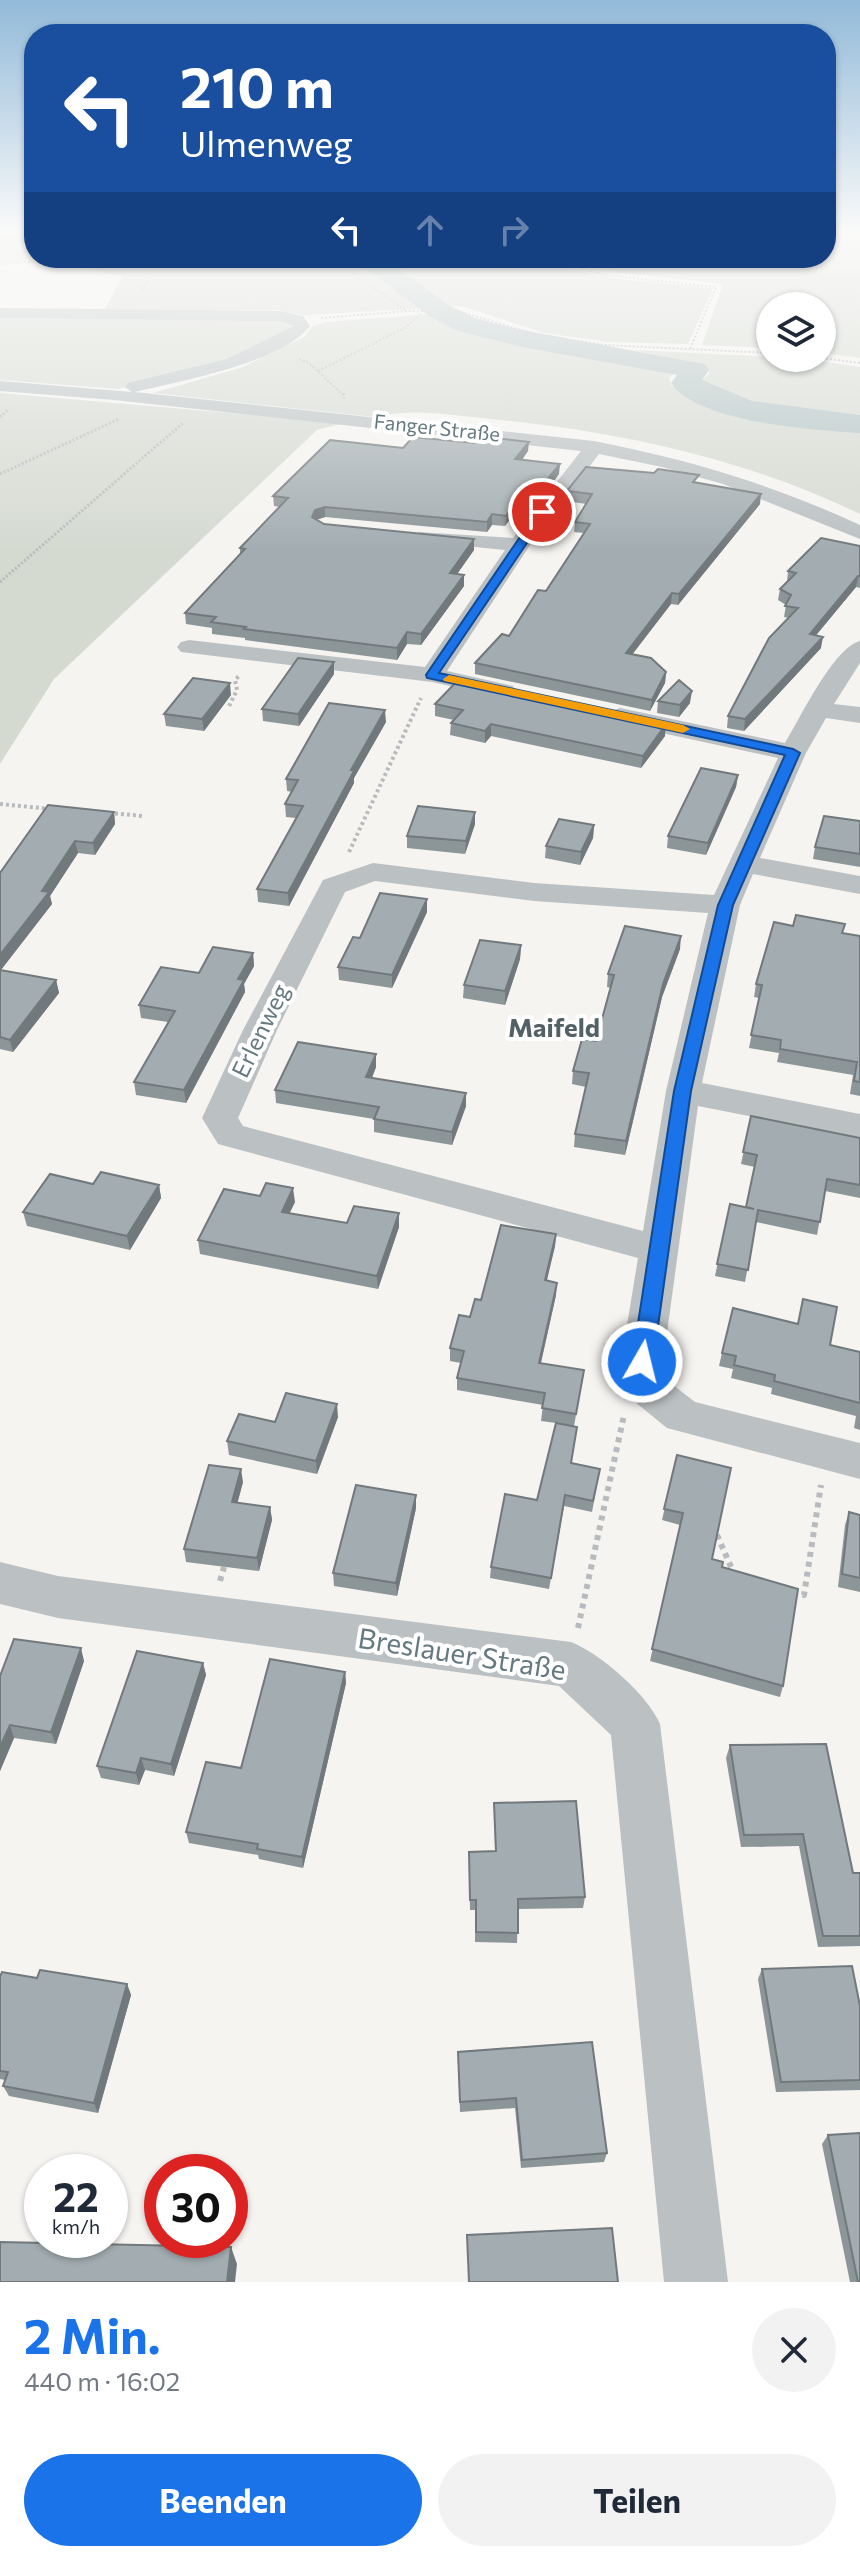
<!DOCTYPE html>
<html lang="de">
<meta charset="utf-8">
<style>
:root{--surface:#fff;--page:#f2f2f3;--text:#1f2937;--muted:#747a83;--accent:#1a73e8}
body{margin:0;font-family:Commissioner,sans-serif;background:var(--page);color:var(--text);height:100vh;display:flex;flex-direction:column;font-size:30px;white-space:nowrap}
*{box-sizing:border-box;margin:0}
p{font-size:26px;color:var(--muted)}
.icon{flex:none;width:44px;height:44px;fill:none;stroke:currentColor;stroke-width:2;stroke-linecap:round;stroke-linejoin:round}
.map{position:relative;height:2282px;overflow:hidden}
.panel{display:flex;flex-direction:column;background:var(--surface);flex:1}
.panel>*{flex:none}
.top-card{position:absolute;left:24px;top:24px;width:812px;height:244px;border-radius:32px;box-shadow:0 2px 6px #0004;background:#1a4fa0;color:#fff;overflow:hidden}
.fabs{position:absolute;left:756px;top:292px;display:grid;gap:16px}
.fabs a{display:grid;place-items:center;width:80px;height:80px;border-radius:50%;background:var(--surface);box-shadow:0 2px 6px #0004;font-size:40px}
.speed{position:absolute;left:24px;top:2154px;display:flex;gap:16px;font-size:40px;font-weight:700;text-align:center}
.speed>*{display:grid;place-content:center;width:104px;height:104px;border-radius:50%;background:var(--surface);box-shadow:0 2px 6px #0004;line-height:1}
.speed small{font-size:20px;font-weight:400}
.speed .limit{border:12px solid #d22;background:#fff;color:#111}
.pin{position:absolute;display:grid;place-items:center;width:68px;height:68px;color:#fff;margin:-34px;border:4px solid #fff;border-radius:50%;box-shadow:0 2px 8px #0007}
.me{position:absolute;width:88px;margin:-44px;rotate:8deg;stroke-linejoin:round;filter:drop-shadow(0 0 6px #0008)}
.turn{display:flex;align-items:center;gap:28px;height:168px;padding:0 24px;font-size:36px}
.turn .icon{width:104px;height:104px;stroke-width:2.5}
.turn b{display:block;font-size:56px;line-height:68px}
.lanes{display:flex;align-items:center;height:76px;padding:0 24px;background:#0003;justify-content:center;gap:40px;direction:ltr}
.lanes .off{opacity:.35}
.round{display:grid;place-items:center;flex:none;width:84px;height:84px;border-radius:42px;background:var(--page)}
.headline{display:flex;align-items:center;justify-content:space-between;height:136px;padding:0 24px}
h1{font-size:48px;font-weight:700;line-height:60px;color:var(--accent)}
.action{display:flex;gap:16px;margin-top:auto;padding:16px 24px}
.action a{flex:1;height:92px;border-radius:48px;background:var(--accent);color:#fff;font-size:32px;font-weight:700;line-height:92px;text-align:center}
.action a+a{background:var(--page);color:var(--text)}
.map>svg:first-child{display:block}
.green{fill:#d5dad1}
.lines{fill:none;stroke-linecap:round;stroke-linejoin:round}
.river{fill:#b2c2c3;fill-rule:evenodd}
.path-far3{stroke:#b8bbbd;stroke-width:2;stroke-dasharray:2 2;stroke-linecap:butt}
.path-far2{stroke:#b8bbbd;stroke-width:3;stroke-dasharray:2 2;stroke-linecap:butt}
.path-far1{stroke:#b8bbbd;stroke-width:4;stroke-dasharray:3 3;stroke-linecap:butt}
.path{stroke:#b8bbbd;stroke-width:6;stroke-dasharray:5 5;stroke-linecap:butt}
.minor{fill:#bbc1c3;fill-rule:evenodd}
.wall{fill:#8c9598}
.shaded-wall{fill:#72797c}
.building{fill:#a3adb1;stroke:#72797c;stroke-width:2}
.route{fill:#1a73e8;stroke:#114b97;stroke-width:2}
.slow{fill:#f59e0b}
.labels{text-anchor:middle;stroke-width:8;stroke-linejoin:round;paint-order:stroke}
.far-street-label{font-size:20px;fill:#657981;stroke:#fff}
.street-label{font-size:24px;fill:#657981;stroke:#fff}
.neighbourhood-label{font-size:26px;font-weight:bold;fill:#536167;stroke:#fff}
.near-street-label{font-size:28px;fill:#657981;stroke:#fff}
</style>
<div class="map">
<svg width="860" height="2282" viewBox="0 0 860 2282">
<rect width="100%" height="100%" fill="#f5f4f1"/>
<path class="green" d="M826 233H860V358L822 353V306H770V348L702 345 723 284 605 271 554 258H826Z
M0 241H34V258H336L369 262 432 308 302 315 277 310 104 311 122 277 51 262 0 264Z
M379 258H543C594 282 657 281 713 288L688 344 609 342 544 333 465 307 441 305 375 261Z
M429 314 533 344 623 357 677 371 669 378 671 385C728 418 796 421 860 427V514C744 458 617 431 490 419 449 415 415 408 375 417L153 393 243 367 304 337 312 327 326 322Z
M0 316 285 320 296 327 226 362 118 389 0 380Z
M634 350 796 358 860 367V421C818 418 730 407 697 384L710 373 703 366Z
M0 393 345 423 317 430 54 679 0 764Z"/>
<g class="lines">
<path class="river" d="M0 233H34V245H0Z
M332 258H383L450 306 475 318 522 330 704 364 709 370 702 380 752 401 860 415V433C815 430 698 423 671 383L677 375 522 347 455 330 432 318 365 268 335 263Z"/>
<path class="path-far3" d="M283 258 305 266 340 264 405 310
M548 258 605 275 716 287 690 349
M0 264 75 258
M141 293 157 262 154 258
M321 318 408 311 461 312 539 335 605 345 770 353
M822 358 860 363
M299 359 309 363 343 395
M318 371 405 328 421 313"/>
<path class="path-far2" d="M343 393 344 398
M0 417 9 409
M0 474 119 419
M0 582 183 423"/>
<path class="path-far1" d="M229 706 237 690 235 680 239 676
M0 804 51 809
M109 813 143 816
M349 852 421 698"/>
<path class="path" d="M717 1535 735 1576
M220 1581 224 1567
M793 1592 804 1595 821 1485
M578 1628 624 1415"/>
<path class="minor" d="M0 308 281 311 303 316 310 326C282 363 180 381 135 392L594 441C687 459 774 485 860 525V539L723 484 662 467 599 454 532 542 447 671 513 686 516 691 513 696 504 698 432 682 181 652 177 647 181 642 189 640 425 667 505 550 426 542 416 536 419 532 513 538 581 451 114 400 0 391V381L132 392 125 387 128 383 227 359 294 326 281 321 0 318Z
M860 641V663L834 704 860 707V723L826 718 806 753 760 858 860 876V894L753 874 740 905 702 1083 860 1114V1138L698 1106 663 1362 668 1381 695 1402 860 1443V1479L667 1428 635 1402 621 1362 638 1258 218 1144 202 1118 243 1030 323 880 373 863 534 883 714 895 778 758 620 724 611 721 607 716 611 711 620 708 785 743C800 719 833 648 860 641ZM375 881 534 901 708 913 666 1091 643 1231 243 1126 238 1118 277 1030 345 892Z
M0 1562 58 1576 571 1642C601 1654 648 1695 660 1724L728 2282H664L611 1735 559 1686 58 1618 0 1604Z"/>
</g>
<path class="wall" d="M403 448 528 451 522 460 559 474 541 498 527 496 505 526 492 525 487 532 325 517 316 520 324 524 474 550 457 574 464 586 421 645 407 644 397 660 245 640V638L212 634V628L186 624 185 613 240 554V548L280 507 274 506 273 496Z
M698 483 760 504 678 605 671 604 632 654 666 672 665 683 650 711 475 674V663L509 636 546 591 584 533 574 532 575 522 586 504 567 501V491Z
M860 546V588L856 587 816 635 821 648 744 731 727 728 728 716 789 618 784 617 786 605 778 600 780 589 787 582 788 571Z
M334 662V674L299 726 263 721 262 709Z
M231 695 204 731 166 726 164 714Z
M658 701 690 703 679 717 657 713Z
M435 704 665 736 641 768 491 736 485 743 450 735 451 723 454 720 435 716Z
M386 722 354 778V783L289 906 258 902 257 889 296 818 286 817 285 804 292 792 287 791 286 779Z
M738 775 736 787 706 855 667 848 668 836Z
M114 812 115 824 95 855 78 853 50 896 52 904 1 970 56 980 59 993 13 1052 0 1049V873Z
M860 821V867L813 859 815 847Z
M475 824 465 854 407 848V836Z
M594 825 593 838 580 865 545 858 546 846Z
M427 912 392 988 339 980 338 967 360 938Z
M793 926 860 936V1096L850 1094 853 1075 777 1062 779 1053 749 1048 759 998 754 997 756 984Z
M521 945 520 959 505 1005 463 998 464 985Z
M680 949 662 997 625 1155 574 1147 575 1134 586 1087 572 1084 573 1071 596 1041 611 988 607 987 608 974Z
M253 953 254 966 244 984 245 992 186 1103 136 1095 134 1082 168 1022 141 1018 139 1005 199 973Z
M376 1067 372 1078 466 1106 452 1145 374 1132V1119L276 1103 275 1090Z
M751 1116 860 1138V1198L825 1191 817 1235 756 1222 745 1282 715 1276 730 1204 746 1207 755 1167 741 1164Z
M93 1184 159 1185 161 1198 130 1250 27 1226 23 1212Z
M260 1196 295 1202 289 1213 347 1223 399 1227 378 1289 200 1254 198 1240Z
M556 1234 555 1246 546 1281 556 1295 541 1363 584 1370 574 1426 577 1427 571 1463 600 1469 592 1512 564 1506 549 1589 490 1578 491 1567 537 1500 556 1423 541 1421 543 1405 457 1390V1378L461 1363 450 1361V1348L481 1300Z
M803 1299 830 1345 860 1352V1430L854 1428 856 1416 771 1394 772 1388 731 1378 733 1369 719 1366 722 1353 798 1324Z
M338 1417 317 1474 229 1455 227 1441 275 1422Z
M677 1455 712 1559 722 1567 783 1686 780 1697 650 1661 680 1525 662 1520Z
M243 1482 237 1503 270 1507 272 1520 259 1571 186 1562 184 1549Z
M416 1508 397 1596 334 1586 333 1573Z
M849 1512 860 1515V1592L838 1587 845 1525Z
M84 1661 56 1744 14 1738 0 1771V1676Z
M203 1663 206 1675 174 1776 145 1770 139 1785 101 1778 97 1766Z
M345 1672 346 1683 303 1868 259 1859 258 1855 189 1843 186 1832 241 1768Z
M730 1745 853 1873H860V1946L818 1947 799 1846 741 1847 726 1758Z
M494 1803 585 1897 583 1908 518 1909 517 1943 475 1942V1910H470L469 1852 495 1851Z
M762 1969 860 2006V2090L776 2092 758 1979Z
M0 1977 127 1984 131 1995 98 2113 9 2096 3 2086 5 2080 0 2079Z
M458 2052 607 2153 604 2162 521 2168 515 2108 460 2112Z
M828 2135 860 2282H850L822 2144Z"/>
<path class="shaded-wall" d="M529 442 528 451 515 469V459Z
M560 464 559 474 541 498V487Z
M528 486 527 496 505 526 506 516Z
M761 494 760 504 678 605 679 594Z
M325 507V517L316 520 312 517 315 510Z
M492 514V525L487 532V522Z
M474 539V550L450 584V573Z
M464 575V586L421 645V634Z
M858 576 856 587 808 645 810 634Z
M672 593 671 604 625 664 626 653Z
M407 632V644L397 660V648Z
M823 637 821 648 744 731 745 719Z
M334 662V674L299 726 298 714Z
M666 672 665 683 650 711 652 700Z
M230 683 231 695 204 731 202 719Z
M692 691 690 703 679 717 680 705Z
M385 710 386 722 354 778V783L289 906 288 893 351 770Z
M491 724V736L485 743V731Z
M666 724 665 736 641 768 643 756Z
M738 775 736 787 706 855 708 843Z
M114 812 115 824 95 855 93 843Z
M475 812V824L465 854 466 841Z
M594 825 593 838 580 865 581 852Z
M75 841 78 853 50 896 52 904 0 971V955Z
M427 899V912L392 988V975Z
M681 936 680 949 662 997 625 1155 626 1141 663 984Z
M521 945 520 959 505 1005V991Z
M253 953 254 966 244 984 245 992 186 1103 184 1090 238 979Z
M56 980 59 993 13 1052 10 1040Z
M376 1054V1067L367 1090 366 1077Z
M466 1093V1106L452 1145V1132Z
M159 1185 161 1198 130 1250 127 1236Z
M293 1188 295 1202 284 1225 282 1212Z
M399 1213V1227L378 1289 377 1276Z
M556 1234 555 1246 544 1293 545 1280Z
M557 1283 556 1295 538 1375 539 1363Z
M337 1404 338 1417 317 1474 316 1461Z
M241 1469 243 1482 234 1516 232 1502Z
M416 1495V1508L397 1596 396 1583Z
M565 1495 564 1506 549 1589 551 1578Z
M270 1507 272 1520 259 1571 257 1558Z
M81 1648 84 1661 56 1744 51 1732Z
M203 1663 206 1675 174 1776 171 1764Z
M345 1672 346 1683 303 1868 302 1857Z
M10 1725 14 1738 0 1771V1747Z
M141 1758 145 1770 139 1785 136 1773Z
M127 1984 131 1995 98 2113 94 2103Z
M231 2247 237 2264 235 2282H227Z"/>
<path class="building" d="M480 436 529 442 515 459 560 464 541 487 528 486 506 516 492 514 487 522 325 507 315 510 312 517 324 524 474 539 450 573 464 575 421 634 407 632 397 648 244 629 246 627 211 622 216 617 185 613 245 549 240 548 288 498 273 496 330 440 403 448 413 437 474 443Z
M586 467 654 473 658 469 699 475 693 482 761 494 679 594 672 593 626 653 651 658 666 672 652 700 475 663 502 634 509 636 538 590 546 591 590 524 575 522 592 494 567 491Z
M821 538 860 546V576H858L810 634 823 637 745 719 728 716 769 638 798 608 785 606 791 595 780 589 796 573 788 571Z
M298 658 334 662 298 714 262 709Z
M193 678 230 683 202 719 164 714Z
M459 679 666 724 643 756 491 724 485 731 451 723 463 710 435 704Z
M679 680 692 691 680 705 658 701Z
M329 703 385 710 351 770 354 771 288 893 257 889 303 806 285 804 298 780 286 779Z
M701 768 738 775 708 843 668 836Z
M48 805 114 812 93 843 75 841 42 891 49 892 0 955V873Z
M418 806 475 812 466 841 407 836Z
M824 816 860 821V854L815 847Z
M559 819 594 825 581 852 546 846Z
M380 893 427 899 392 975 338 967 353 937 360 938Z
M796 915 845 924 842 933 860 936V1082L854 1081 857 1062 780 1049 781 1040 751 1035 762 985 756 984 774 922 793 926Z
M625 926 681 936 663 984 626 1141 575 1134 589 1073 573 1071 582 1039 596 1041 614 975 608 974Z
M480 940 521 945 505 991 464 985Z
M213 947 253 953 238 979 244 980 184 1090 134 1082 175 1011 139 1005 161 967 199 973Z
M0 970 56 980 10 1040 0 1037Z
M298 1042 376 1054 366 1077 466 1093 452 1132 374 1119 379 1107 275 1090Z
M751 1116 860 1138V1185L827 1179 820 1222 758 1210 748 1270 717 1264 730 1204 754 1209 746 1207 757 1155 743 1152Z
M101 1172 159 1185 127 1236 23 1212 50 1174 93 1184Z
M266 1183 293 1188 282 1212 347 1223 354 1206 399 1213 377 1276 198 1240 224 1189 260 1196Z
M501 1225 556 1234 545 1280 557 1283 539 1363 584 1370 576 1414 542 1408 545 1393 457 1378 464 1351 450 1348 459 1315 470 1317 475 1299 481 1300Z
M803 1299 837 1307 830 1345 860 1352V1403L774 1381 775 1375 734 1365 736 1356 722 1353 733 1308 798 1324Z
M286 1393 337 1404 316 1461 227 1441 239 1414 275 1422Z
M556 1423 577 1427 571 1463 600 1469 593 1501 565 1495 551 1578 491 1567 505 1494 537 1500Z
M677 1455 731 1468 712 1559 723 1562 722 1567 798 1589 783 1686 652 1649 683 1513 664 1509Z
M209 1465 241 1469 232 1502 270 1507 257 1558 184 1549Z
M356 1485 416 1495 396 1583 333 1573Z
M849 1512 860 1515V1578L842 1574Z
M14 1639 81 1648 51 1732 10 1725 0 1747V1676Z
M137 1651 203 1663 171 1764 141 1758 136 1773 97 1766Z
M270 1659 345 1672 302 1857 257 1849 258 1844 186 1832 206 1762 241 1768Z
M826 1744 853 1873H860V1936H823L803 1834 744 1835 730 1745Z
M576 1801 585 1897 518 1899V1933L476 1932V1900H470L469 1852 496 1851 494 1803Z
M852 1966 860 2006V2080L781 2082 762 1969Z
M40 1970 127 1984 94 2103 3 2086 8 2072 0 2071V1977L2 1972 37 1978Z
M592 2042 607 2153 522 2160 516 2098 460 2102 458 2052Z
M860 2133V2282H858L828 2135Z
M612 2228 618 2282H469L467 2235Z
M0 2242 231 2247 227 2282H0Z"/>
<linearGradient id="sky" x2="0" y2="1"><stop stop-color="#92bad9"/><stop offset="0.42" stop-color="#fafaf9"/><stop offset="1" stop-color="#fafaf9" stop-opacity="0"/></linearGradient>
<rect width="860" height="552" fill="url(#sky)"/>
<path class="route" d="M542 509 548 512 439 673 793 749 800 753 733 905 691 1091 653 1362 650 1368 642 1370 635 1368 632 1362 674 1091 718 905 785 755 427 678 426 675 539 509Z"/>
<path class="slow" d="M449 675 683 725 690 729 683 733 444 681 443 679Z"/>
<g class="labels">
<g class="far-street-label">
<text transform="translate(437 428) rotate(6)" y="7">Fanger Straße</text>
</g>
<g class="street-label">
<text transform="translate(261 1031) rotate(-64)" y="8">Erlenweg</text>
</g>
<g class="neighbourhood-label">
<text x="554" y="1037">Maifeld</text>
</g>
<g class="near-street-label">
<text transform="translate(462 1654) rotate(9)" y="10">Breslauer Straße</text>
</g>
</g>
</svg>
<div class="fabs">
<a><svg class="icon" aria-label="layers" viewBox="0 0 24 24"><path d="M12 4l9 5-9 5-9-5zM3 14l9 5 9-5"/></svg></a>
</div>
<div class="speed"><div>22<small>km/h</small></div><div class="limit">30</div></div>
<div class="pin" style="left:542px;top:512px;background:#d93025"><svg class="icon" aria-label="arrive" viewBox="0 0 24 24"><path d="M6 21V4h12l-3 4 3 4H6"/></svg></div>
<svg class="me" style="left:642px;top:1362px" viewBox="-20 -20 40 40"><circle r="17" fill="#1a73e8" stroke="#fff" stroke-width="3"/><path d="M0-11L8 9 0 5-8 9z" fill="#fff"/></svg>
<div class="top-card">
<div class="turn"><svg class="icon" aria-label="left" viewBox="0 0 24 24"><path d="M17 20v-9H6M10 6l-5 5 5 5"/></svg><div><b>210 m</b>Ulmenweg</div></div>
<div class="lanes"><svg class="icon" aria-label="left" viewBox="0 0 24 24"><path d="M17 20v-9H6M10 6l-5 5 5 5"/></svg><svg class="icon off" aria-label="ahead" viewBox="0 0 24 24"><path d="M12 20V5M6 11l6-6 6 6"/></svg><svg class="icon off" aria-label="right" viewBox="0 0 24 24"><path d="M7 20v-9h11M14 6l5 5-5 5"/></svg></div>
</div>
</div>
<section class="panel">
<div class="headline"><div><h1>2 Min.</h1><p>440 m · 16:02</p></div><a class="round"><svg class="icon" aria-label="close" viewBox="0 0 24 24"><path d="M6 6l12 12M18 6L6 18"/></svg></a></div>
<div class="action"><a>Beenden</a><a>Teilen</a></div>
</section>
